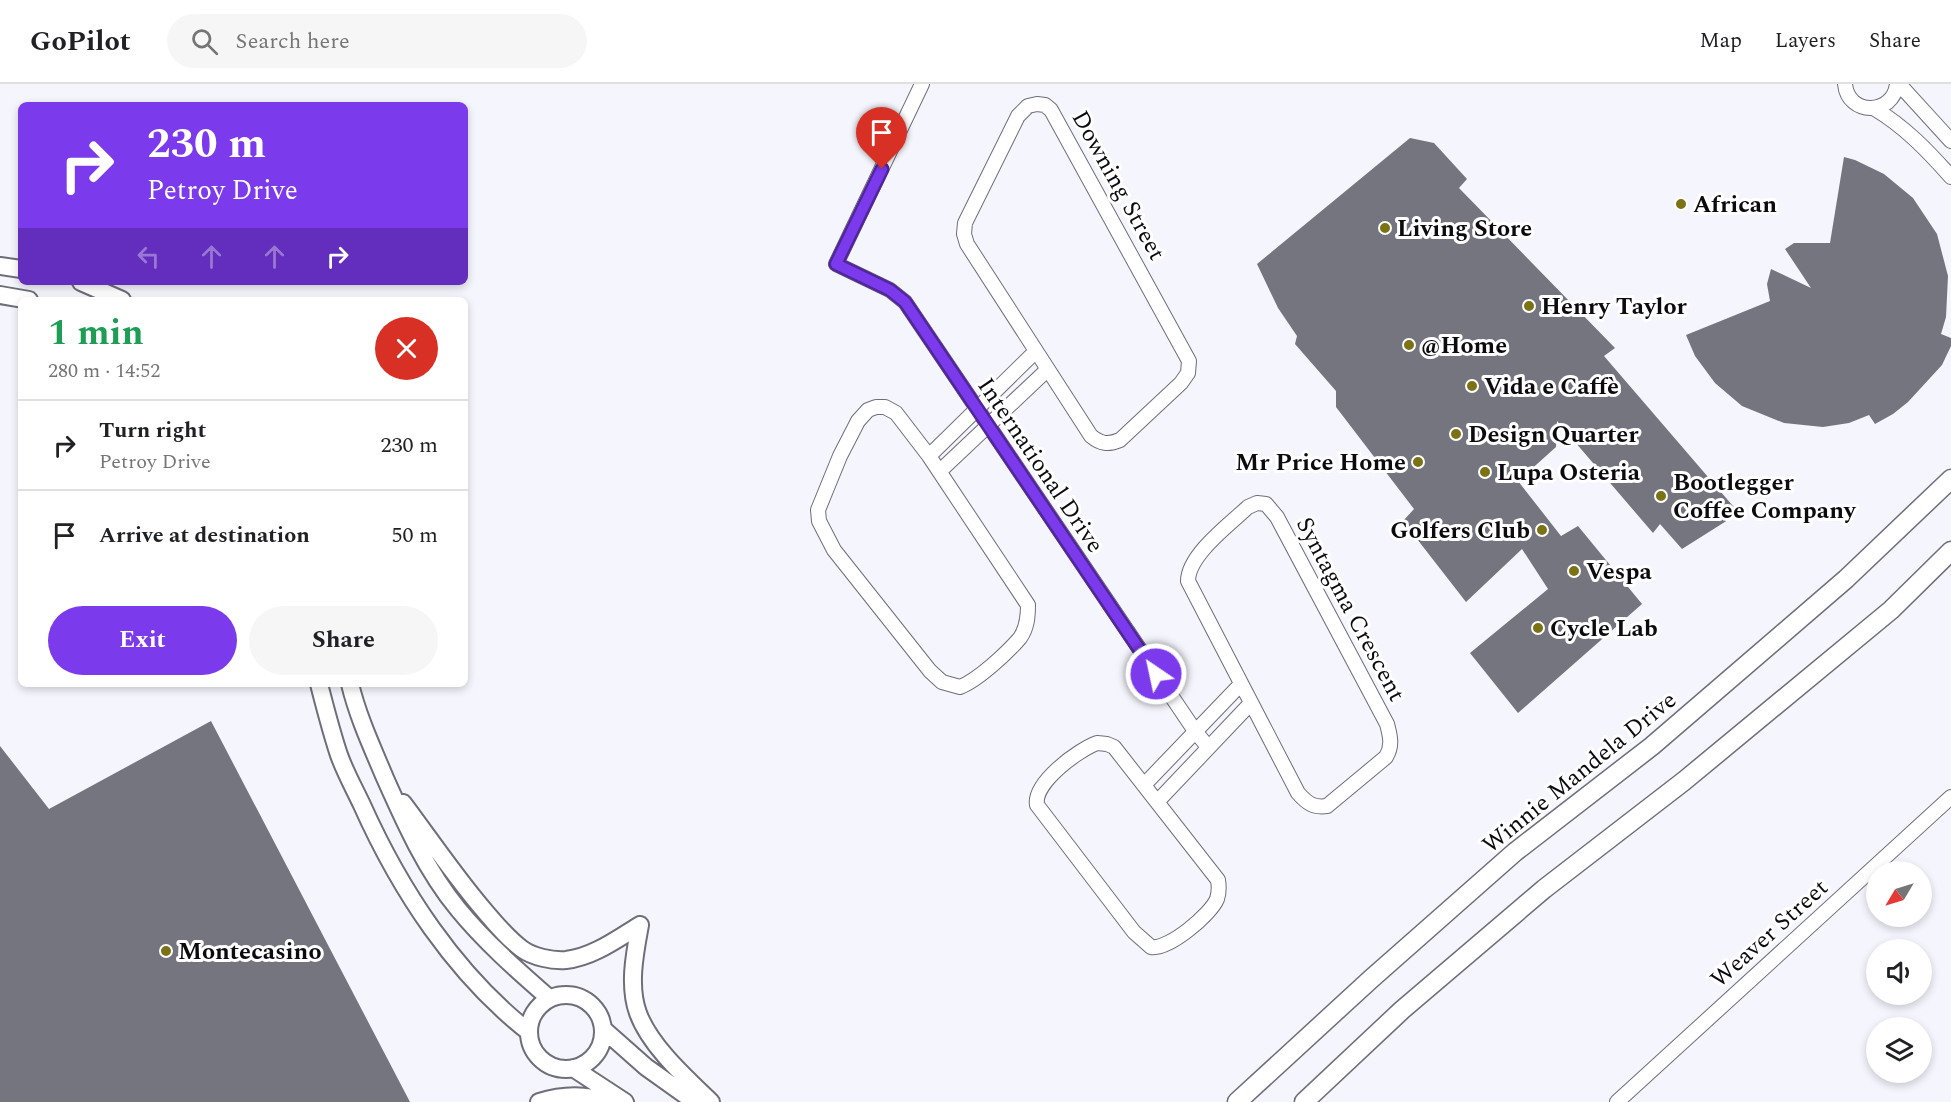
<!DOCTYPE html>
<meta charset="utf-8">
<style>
:root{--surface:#fff;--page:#f6f6f6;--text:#202124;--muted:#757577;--line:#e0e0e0;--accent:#7c3aed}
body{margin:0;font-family:Spectral,serif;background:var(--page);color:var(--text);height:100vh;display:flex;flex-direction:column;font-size:22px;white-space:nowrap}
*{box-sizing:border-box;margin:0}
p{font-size:20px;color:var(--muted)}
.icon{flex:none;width:33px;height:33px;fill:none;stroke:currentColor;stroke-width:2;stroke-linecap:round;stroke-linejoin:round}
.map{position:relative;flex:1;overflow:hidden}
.side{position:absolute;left:18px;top:213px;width:450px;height:390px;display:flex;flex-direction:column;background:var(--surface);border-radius:9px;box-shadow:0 3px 9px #0003}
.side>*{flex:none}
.banner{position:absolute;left:18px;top:18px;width:450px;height:183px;border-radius:9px;box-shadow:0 3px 9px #0003;background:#7c3aed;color:#fff;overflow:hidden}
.needle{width:39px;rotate:232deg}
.buttons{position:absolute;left:1866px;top:777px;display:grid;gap:12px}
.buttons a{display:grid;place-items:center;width:66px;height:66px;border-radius:50%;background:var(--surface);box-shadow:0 3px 9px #0003;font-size:30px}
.pin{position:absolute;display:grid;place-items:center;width:51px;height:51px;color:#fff;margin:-62px -26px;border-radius:50% 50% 50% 0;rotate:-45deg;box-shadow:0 0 6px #0007}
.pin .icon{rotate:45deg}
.me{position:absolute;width:66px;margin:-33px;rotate:326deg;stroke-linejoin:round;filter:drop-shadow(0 0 4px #0008)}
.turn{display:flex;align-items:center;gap:21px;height:126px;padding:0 30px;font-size:27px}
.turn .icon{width:78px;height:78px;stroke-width:2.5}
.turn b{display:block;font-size:42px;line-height:51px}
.lanes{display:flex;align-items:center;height:57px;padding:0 30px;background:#0003;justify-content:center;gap:30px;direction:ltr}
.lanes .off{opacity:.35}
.round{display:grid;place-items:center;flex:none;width:63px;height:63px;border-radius:32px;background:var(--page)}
.headline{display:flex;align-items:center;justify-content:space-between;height:102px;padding:0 30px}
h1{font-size:36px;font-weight:700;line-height:45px;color:#1e9e55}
.cta{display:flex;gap:12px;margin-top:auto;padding:12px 30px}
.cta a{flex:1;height:69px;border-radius:36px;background:var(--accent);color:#fff;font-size:24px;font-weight:700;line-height:69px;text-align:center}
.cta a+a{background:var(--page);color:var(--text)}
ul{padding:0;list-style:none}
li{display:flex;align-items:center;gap:18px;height:90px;padding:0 30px;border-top:2px solid var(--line)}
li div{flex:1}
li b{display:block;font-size:22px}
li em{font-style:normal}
header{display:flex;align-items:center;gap:36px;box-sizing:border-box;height:84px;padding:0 30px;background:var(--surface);border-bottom:2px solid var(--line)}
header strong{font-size:28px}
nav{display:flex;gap:33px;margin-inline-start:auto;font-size:21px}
.search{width:420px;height:54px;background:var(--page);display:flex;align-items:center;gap:15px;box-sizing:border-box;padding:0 21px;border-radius:33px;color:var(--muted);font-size:22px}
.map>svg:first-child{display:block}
.building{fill:#757580}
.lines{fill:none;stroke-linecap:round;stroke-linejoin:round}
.minor-casing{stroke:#6d6e79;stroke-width:16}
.tertiary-casing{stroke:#6d6e79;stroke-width:20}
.secondary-casing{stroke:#6d6e79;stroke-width:21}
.minor{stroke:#fff;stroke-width:14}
.tertiary{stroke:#fff;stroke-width:16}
.secondary{stroke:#fff;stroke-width:18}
.route-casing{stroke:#51269a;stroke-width:15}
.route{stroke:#7c3aed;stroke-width:10}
.poi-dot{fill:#7a7214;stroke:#fff;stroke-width:2}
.labels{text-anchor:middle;stroke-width:6;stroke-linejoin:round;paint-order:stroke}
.street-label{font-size:24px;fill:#0b0b0f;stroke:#fff}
.poi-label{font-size:24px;font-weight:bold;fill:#0b0b0f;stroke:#fff;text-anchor:start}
</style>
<header>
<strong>GoPilot</strong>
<div class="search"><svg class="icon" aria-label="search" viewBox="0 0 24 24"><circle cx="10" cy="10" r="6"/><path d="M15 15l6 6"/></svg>Search here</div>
<nav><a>Map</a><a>Layers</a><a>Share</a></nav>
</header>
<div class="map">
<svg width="1951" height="1018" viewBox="0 0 1951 1018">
<rect width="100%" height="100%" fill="#f5f5fd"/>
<path class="building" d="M1410 54 1434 59 1467 95 1459 104 1615 264 1604 272 1739 429 1682 465 1660 440 1653 449 1557 337 1556 363 1518 397 1561 452 1578 442 1642 520 1518 629 1470 569 1548 505 1522 465 1466 518 1403 437 1414 425 1336 323V307L1295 260 1297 252 1278 224 1257 180Z
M1844 73 1855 76 1884 90 1913 114 1937 150 1948 192 1946 233 1941 250 1951 254V262L1942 281 1908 318 1893 330 1875 340 1869 331 1849 339 1823 343 1784 339 1742 322 1715 299 1695 272 1686 251 1770 217 1767 200 1771 185 1811 204 1785 165 1794 159H1830Z
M211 637 410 1018H0V662L49 725Z"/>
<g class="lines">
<defs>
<path id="minor" d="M922 0 836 180 890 206 905 218 1195 647 1208 663
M1845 0C1848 32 1893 32 1897 0
M1899 0 1951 57
M1037 20 1045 21 1051 26 1189 277 1188 289 1181 299 1120 356C1108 361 1101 360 1091 352L967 160 964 150 965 139 1018 32 1028 22Z
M1875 25C1905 43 1928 67 1951 93
M876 323H885L896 329 929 372 1028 521C1028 533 1027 544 1020 554 1007 569 978 596 960 603L942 598 930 587 834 466 819 437 818 426 840 372 858 337 868 326Z
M929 372 1035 268
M940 387 1047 286
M1257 419 1266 420 1277 433 1387 640C1390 652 1393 661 1386 673L1327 722C1313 724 1307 719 1298 709L1188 497C1188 471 1230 440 1248 423Z
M1097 659 1107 660 1114 663 1218 796C1219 802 1219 809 1217 815 1211 830 1169 866 1151 863L1134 848 1037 721C1033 699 1078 666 1097 659Z
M1144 701 1241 600
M1157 718 1251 619
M1617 1018 1951 713"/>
<path id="tertiary" d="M0 182 21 185
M81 198 122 216
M0 211 29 216
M319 600C325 623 331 647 339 671 345 688 354 704 362 721 400 806 455 890 529 948
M350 600C358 633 372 663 385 694 405 739 426 786 458 825 485 858 517 886 549 914
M403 719C430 755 454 791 483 825 495 839 507 854 522 865 533 873 552 877 566 876 593 873 617 855 640 841
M640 841C635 868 628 902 638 929 650 962 686 994 711 1018
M529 948a37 37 0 1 1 74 0a37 37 0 1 1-74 0Z
M603 945 646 983 695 1018
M573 984 625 1018
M539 1018C561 1011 586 1010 608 1018"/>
<path id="secondary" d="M1237 1018 1371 895 1515 768 1652 662 1846 495 1951 395
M1304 1018 1402 926 1544 805 1684 697 1891 526 1951 467"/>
</defs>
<use href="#minor" class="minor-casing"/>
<use href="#tertiary" class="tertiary-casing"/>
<use href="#secondary" class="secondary-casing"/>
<use href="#minor" class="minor"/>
<use href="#tertiary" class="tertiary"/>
<use href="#secondary" class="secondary"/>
</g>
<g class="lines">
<defs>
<path id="route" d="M882 85 836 180 890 206 905 218 1156 590"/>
</defs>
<use href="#route" class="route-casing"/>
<use href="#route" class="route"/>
</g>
<g class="poi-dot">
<circle cx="1681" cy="120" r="6"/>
<circle cx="1385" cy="144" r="6"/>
<circle cx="1529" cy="222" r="6"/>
<circle cx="1409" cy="261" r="6"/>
<circle cx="1472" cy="302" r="6"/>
<circle cx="1456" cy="350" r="6"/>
<circle cx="1418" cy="378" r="6"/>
<circle cx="1485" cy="388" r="6"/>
<circle cx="1661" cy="412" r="6"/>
<circle cx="1542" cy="446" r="6"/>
<circle cx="1574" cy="487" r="6"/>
<circle cx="1538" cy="544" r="6"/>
<circle cx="166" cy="867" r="6"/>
</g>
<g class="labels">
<g class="street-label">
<text transform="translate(1119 101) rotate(61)" y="8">Downing Street</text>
<text transform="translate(1041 381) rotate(56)" y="8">International Drive</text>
<text transform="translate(1351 525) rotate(62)" y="8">Syntagma Crescent</text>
<text transform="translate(1579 688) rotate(-39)" y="8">Winnie Mandela Drive</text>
<text transform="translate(1769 849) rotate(-42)" y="8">Weaver Street</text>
</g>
<g class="poi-label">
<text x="1693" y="128">African</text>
<text x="1397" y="152">Living Store</text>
<text x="1541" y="230">Henry Taylor</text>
<text x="1421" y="269">@Home</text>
<text x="1484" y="310">Vida e Caffè</text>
<text x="1468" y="358">Design Quarter</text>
<text x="1406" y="386" text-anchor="end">Mr Price Home</text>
<text x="1497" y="396">Lupa Osteria</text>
<text x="1673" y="406">Bootlegger<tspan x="1673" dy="28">Coffee Company</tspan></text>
<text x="1530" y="454" text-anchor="end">Golfers Club</text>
<text x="1586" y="495">Vespa</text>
<text x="1550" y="552">Cycle Lab</text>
<text x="178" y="875">Montecasino</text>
</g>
</g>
</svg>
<div class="buttons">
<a><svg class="needle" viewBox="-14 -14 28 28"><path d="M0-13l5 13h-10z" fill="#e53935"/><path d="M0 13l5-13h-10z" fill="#757577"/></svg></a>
<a><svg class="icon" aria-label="sound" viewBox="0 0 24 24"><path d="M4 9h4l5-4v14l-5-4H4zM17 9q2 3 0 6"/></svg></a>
<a><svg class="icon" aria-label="layers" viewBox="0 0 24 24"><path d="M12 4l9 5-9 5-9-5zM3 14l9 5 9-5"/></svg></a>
</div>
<div class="pin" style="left:882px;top:85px;background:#d93025"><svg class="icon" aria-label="arrive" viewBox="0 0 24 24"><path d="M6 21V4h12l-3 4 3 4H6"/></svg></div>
<svg class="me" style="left:1156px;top:590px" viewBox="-20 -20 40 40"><circle r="17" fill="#7c3aed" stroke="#fff" stroke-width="3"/><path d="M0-11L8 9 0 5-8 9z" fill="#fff"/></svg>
<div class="banner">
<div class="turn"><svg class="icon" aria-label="right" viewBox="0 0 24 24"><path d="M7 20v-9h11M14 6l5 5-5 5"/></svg><div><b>230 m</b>Petroy Drive</div></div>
<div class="lanes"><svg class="icon off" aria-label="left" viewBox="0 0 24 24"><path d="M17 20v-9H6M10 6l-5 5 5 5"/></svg><svg class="icon off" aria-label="ahead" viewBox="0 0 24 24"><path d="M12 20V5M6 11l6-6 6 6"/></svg><svg class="icon off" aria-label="ahead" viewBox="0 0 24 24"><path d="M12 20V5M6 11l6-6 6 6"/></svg><svg class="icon" aria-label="right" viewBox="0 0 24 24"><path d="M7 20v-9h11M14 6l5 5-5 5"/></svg></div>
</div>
<section class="side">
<div class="headline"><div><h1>1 min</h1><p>280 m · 14:52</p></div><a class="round" style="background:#d93025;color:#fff"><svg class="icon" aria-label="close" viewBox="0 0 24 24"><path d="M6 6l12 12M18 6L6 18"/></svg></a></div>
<ul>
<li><svg class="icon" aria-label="right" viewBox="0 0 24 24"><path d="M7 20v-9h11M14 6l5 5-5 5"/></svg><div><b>Turn right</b><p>Petroy Drive</p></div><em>230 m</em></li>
<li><svg class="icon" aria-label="arrive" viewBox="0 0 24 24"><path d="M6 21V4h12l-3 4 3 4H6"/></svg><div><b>Arrive at destination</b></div><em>50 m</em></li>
</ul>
<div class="cta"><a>Exit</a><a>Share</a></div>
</section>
</div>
